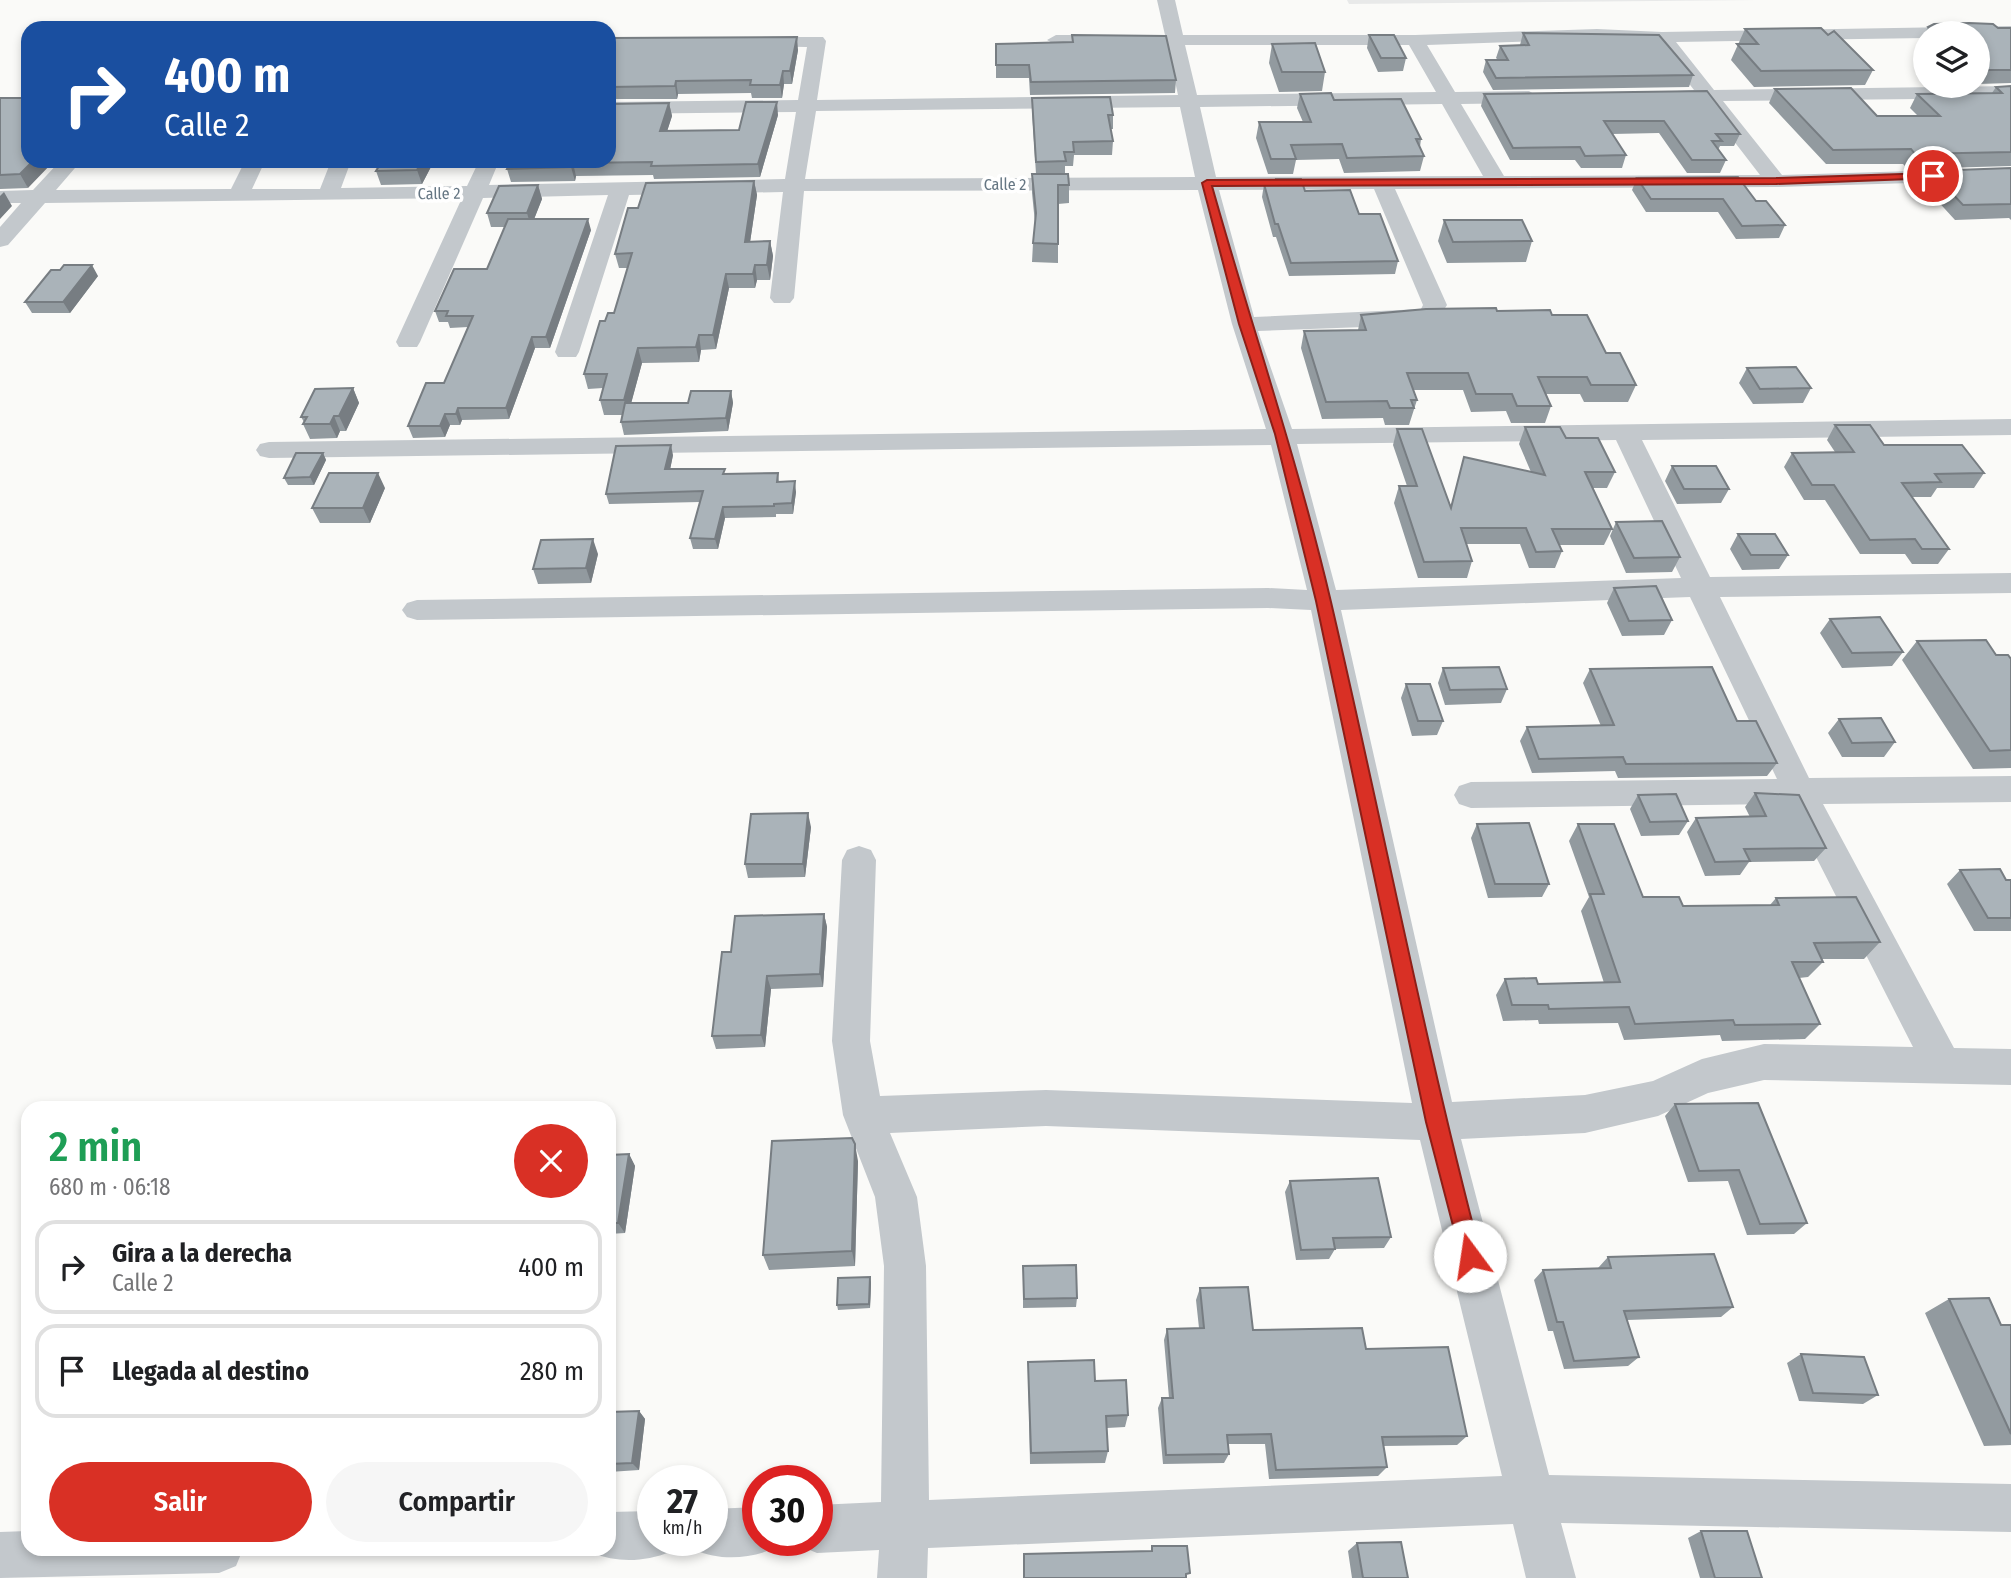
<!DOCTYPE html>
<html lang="es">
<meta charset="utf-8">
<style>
:root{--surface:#fff;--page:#f6f6f6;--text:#202124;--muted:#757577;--line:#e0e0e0;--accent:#d93025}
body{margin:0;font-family:"Fira Sans Condensed",sans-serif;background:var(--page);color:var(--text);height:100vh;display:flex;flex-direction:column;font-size:26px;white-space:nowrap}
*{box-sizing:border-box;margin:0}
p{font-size:23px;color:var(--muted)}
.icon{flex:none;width:38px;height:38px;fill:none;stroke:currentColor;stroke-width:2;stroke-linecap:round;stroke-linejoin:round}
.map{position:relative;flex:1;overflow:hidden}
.drawer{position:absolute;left:21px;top:1101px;width:595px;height:455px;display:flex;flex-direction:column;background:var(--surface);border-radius:21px;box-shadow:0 4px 10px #0003}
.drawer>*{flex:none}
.banner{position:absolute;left:21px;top:21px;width:595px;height:147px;border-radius:21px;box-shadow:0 4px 10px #0003;background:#1a4fa0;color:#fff;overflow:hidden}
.controls{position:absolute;left:1913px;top:21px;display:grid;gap:14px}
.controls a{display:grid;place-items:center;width:77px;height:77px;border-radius:50%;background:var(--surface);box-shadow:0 4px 10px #0003;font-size:35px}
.speed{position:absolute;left:637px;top:1465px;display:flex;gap:14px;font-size:35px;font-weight:700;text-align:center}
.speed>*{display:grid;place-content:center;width:91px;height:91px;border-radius:50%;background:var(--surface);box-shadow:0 4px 10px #0003;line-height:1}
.speed small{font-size:18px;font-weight:400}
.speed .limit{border:10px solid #d22;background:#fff;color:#111}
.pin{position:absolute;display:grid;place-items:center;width:60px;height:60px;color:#fff;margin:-30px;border:4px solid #fff;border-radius:50%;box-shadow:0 2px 7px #0007}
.me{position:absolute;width:77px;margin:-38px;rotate:346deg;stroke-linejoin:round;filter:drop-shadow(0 0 5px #0008)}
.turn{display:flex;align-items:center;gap:24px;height:147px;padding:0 28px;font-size:32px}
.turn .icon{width:91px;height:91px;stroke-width:2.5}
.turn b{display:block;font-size:49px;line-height:60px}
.round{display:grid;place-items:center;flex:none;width:74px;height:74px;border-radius:37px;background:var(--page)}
.head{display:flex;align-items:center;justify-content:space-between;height:119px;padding:0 28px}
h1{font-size:42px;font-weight:600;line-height:52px;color:#1e9e55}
.cta{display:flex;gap:14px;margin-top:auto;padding:14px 28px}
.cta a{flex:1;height:80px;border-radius:42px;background:var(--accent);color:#fff;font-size:28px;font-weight:600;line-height:80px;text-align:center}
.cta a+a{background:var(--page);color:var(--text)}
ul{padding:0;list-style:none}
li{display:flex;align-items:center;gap:21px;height:94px;margin:0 14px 10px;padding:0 14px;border:4px solid var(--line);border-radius:21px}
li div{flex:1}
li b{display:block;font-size:26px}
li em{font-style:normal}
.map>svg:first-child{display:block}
.built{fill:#e8e9e9}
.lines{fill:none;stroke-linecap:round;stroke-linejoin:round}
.minor{fill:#c3c8cc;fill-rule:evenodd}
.wall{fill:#929a9f}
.shaded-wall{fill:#777d82}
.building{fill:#aab3b9;stroke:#777d82;stroke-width:2}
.route{fill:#d93025;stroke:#8d1f18;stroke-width:2}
.labels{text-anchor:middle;stroke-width:7;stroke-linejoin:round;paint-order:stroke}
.far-street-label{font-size:16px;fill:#657683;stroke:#fff}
</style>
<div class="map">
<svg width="2011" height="1578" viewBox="0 0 2011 1578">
<rect width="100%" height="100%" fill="#fafaf8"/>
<path class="built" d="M1347 0H1757L1349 4Z"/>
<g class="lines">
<path class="minor" d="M1157 0H1175L1183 35H1415L1597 29 1662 32 2011 26V36L1925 33V38L1676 42 1714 90 2011 86V98L1723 101 1782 175 2011 168V180L1776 187 1395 189 1447 305 1438 319 1417 325 1258 331 1292 429 2011 419V435L1642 440 1710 577 2011 573V593L1720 597 1809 778 2011 776V802L1823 804 1954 1048 2011 1049V1085L1764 1080 1708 1093 1658 1116 1585 1133 1461 1139 1549 1475 2011 1484V1532L1561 1523 1576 1578H1526L1513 1524 928 1548 927 1578H877L879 1550 817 1553 800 1546 797 1540H817V1505L881 1502 884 1266 875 1197 843 1115 832 1041 842 860 847 850 859 846 871 850 876 860 870 1041 880 1096 1046 1090 1412 1103 1311 610 1268 608 417 620 407 617 402 610 407 603 417 600 1268 588 1307 590 1271 445 269 458 260 456 256 450 260 444 269 442 1266 429 1232 324 1198 190 804 191 794 298 790 303H774L770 298 783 192 629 195 579 352 576 357H558L555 352 608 195 483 198 420 342 417 347H399L396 342 462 198 45 203 8 245 0 247V227L21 203H0V191L33 190 60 161H81L56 190 231 189 245 161H265L252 189H320L331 161H351L341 188 467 186 479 161H499L489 185 785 179 796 112 609 114V102L798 100 807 47 745 46 742 42 745 38 751 37H823L826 41 817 100 1178 95 1167 45H1056L1047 40 1056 35H1165ZM1597 39 1657 42 1694 90 1660 92 1657 96 1660 100 1703 101 1760 175 1504 176 1461 104 1529 103 1539 97 1529 91 1455 92 1427 45ZM1185 45H1409L1436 92 1197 95ZM1442 104 1483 176 1216 177 1200 107ZM1180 107 1195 177 805 179 816 111ZM1374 189 1423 305 1421 309 1254 317 1219 190ZM1616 440 1681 578 1336 590 1297 444ZM1690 597 1777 779 1471 782 1459 786 1454 795 1459 804 1471 808 1789 804 1913 1047 1764 1044 1702 1059 1653 1081 1585 1095 1452 1102 1341 610ZM1046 1126 1420 1140 1502 1476 929 1500 926 1266 917 1197 890 1133Z
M758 1507V1540H778L775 1548C750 1559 720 1561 695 1550L691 1540H712V1509Z
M653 1511V1540H675L670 1552C645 1562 617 1563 592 1553L590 1549H609V1512Z
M28 1531V1549H243L236 1566 219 1573 0 1578V1532Z"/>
</g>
<path class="wall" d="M1928 27 2011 28V83L1978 84V33H1925V44L1921 41Z
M1745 29 1828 35 1873 70 1865 85 1754 87 1731 60Z
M1523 33 1693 75 1689 87 1493 90 1483 72 1486 60H1498L1496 58 1500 46 1520 45Z
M1072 35 1176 80 1175 93 1030 95 1029 78H996V44L1072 42Z
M1369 35 1406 58 1403 71 1378 72 1367 48Z
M609 38 798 50 792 84H784L782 98H752L751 93 678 94 677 99H609Z
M1272 44 1325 72 1322 91 1279 92 1269 63Z
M2011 86V166L1908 169 1903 164H1826L1769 103 1775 89 1877 116H1918L1910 108 1917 94 1992 93 1996 87Z
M1707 91 1740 134 1734 146H1720L1718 150 1726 160 1720 173H1687L1659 133 1612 134 1626 155 1622 168H1581L1575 160H1510L1481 106 1484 94Z
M1300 94 1334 100 1421 139 1420 147 1424 156 1420 171 1344 173 1339 159 1296 160 1293 174H1268L1256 138 1259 122H1303L1297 108Z
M0 98 28 188 0 189Z
M1032 98 1113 115V129H1110L1113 141 1112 155H1074L1073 166H1065V174L1069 185V203L1058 204V263L1032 262 1033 243 1035 223 1032 193V174H1036L1032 111Z
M669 103 672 116 667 131 739 130 778 115 760 177 654 179 653 175 576 176 575 181 511 182 507 169Z
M434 161 422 184 381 185 376 171Z
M2011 168V220L2009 218 1955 220 1923 185 1931 171Z
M1637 178 1756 201 1785 225 1779 238 1736 239 1718 212H1646L1632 190Z
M1276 179 1359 214 1398 261 1395 274 1289 276 1276 237H1273L1262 197 1264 184H1275Z
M754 181 757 195 750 242 770 241 773 256 770 280H757L755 288H729L716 349 701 350 699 362 642 363 631 403H688L731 391 733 403 728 431 624 435 621 422 622 415H604L600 400 603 388 588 389 584 374 605 321 614 313 628 268H619L615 254 638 208Z
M538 185 542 199 534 219 591 230 550 348H535L509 419 462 420 460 425H450L445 437 413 438 408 426 444 383 468 327 450 328 448 322H439L435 311 487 269 505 227H491L487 213Z
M1444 220 1532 241 1526 262 1447 263 1438 241Z
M60 270 98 276 70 313H32L25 302Z
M1497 311 1552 315 1606 353 1636 385 1628 402H1584L1580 394H1546L1551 406 1545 423H1511L1506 411 1471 412 1463 390H1413L1417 400 1409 425H1385L1383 418 1322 419 1301 348 1304 331 1358 330 1361 315Z
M1747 368 1811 388 1803 403 1753 404 1739 383Z
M353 388 359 403 346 431H340L337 438 310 439 303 424 304 422 301 417Z
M1835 425 1884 445 1984 473 1974 488H1937L1931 497H1912L1949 549 1938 564H1912L1905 554H1860L1825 500H1804L1784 467 1792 453 1835 452 1827 440Z
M1525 427 1566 438 1615 472 1607 488H1593L1612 529 1604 545H1559L1562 551 1555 568H1529L1520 544H1466L1472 561 1467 578H1418L1394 503 1399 486H1407L1393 445 1397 429 1451 506 1464 457 1531 472 1519 444Z
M323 453 326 460 314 485H288L284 478Z
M673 455 670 469 726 474 778 473 779 482 796 492 793 514H776V517L725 518 718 549H693L690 538 700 502 609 504 606 494Z
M1672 466 1729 489 1721 503 1677 504 1665 481Z
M385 488 370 523H320L312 508Z
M1616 522 1680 557 1672 572 1626 573 1610 536Z
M1738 534 1788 555 1779 569 1742 570 1730 549Z
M598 554 591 583 538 584 533 569Z
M1614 588 1672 620 1664 635 1622 636 1607 603Z
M1830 619 1903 652 1892 666 1842 668 1820 633Z
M1917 641 1996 655 2011 659V768L1973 769 1902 660Z
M1443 668 1507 689 1501 703 1445 705 1438 683Z
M1590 669 1737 721 1777 763 1767 776 1618 778 1615 771 1532 773 1520 741 1527 727 1601 726 1583 683Z
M1406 684 1443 721 1437 735 1412 736 1401 698Z
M1839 719 1895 742 1884 757H1842L1828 733Z
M1755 793 1826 848 1814 861 1749 862 1740 875 1705 876 1687 832 1696 818 1750 817 1745 807Z
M1638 795 1688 821 1679 835 1641 836 1630 809Z
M1477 824 1549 884 1542 897 1488 898 1471 838Z
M1578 824 1643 897 1683 906 1770 905 1776 898 1880 942 1864 959H1822L1823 962 1808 977 1799 978 1820 1024 1805 1039 1722 1041 1720 1035 1624 1040 1618 1023 1539 1024 1538 1020 1503 1021 1496 995 1505 979 1538 984 1604 983 1581 911 1589 897 1569 841Z
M811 827 805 877 748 878 745 864Z
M1960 870 2006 880H2011V931H1974L1947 884Z
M824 914 827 927 823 987 771 989 765 1047 716 1049 712 1036 731 952Z
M1675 1104 1807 1223 1794 1234 1747 1235 1728 1181 1688 1182 1665 1116Z
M629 1154 635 1166 625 1233 609 1234V1155Z
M858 1161 855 1266 769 1270 763 1255Z
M1290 1181 1391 1237 1384 1248 1335 1249 1329 1259 1296 1260 1285 1192Z
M1608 1257 1733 1307 1721 1317 1627 1320 1639 1357 1628 1366 1564 1369 1553 1331H1548L1534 1280 1543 1270 1598 1268Z
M1023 1266 1077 1298 1076 1307 1023 1308Z
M871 1282 870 1308 838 1310 837 1305Z
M1200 1288 1253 1330 1366 1349 1467 1436 1457 1445 1383 1446 1387 1467 1378 1476 1269 1479 1265 1444H1228L1229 1454 1224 1463 1163 1464 1158 1408 1162 1398H1169L1164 1340 1167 1329 1199 1328 1196 1300Z
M1949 1299 2001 1325H2011V1445L1984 1446 1925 1313Z
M1801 1354 1878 1395 1863 1404 1799 1401 1787 1363Z
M1028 1362 1095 1381 1128 1415 1125 1427 1107 1428 1108 1451 1105 1463 1030 1464Z
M639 1411 645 1419 639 1470 609 1472V1412Z
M1701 1531 1762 1578H1700L1688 1538Z
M1357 1543 1408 1578H1352L1348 1551Z"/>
<path class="shaded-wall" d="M797 37 798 50 792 84 790 71Z
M783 71 784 84 782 98 780 85Z
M676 81 678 94 677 99 675 86Z
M777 102 778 115 760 177 758 164Z
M669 103 672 116 663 144 660 131Z
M33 161H54L28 188 20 174Z
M422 161H434L422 184 417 170Z
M573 163 576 176 575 181 571 167Z
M754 181 757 195 748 256 745 242Z
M538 185 542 199 531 227 527 213Z
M4 192 12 206 0 219V196Z
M588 219 591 230 550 348 546 337Z
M770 241 773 256 770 280 767 265Z
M92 265 98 276 70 313 63 302Z
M755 265 757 280 755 288 753 274Z
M726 274 729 288 716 349 713 335Z
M699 335 701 350 699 362 696 347Z
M532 337 535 348 509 419 506 408Z
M638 348 642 363 628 415 624 400Z
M353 388 359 403 346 431 339 416Z
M731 391 733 403 728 431 726 418Z
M458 408 462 420 460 425 456 414Z
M445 414 450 425 445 437 440 426Z
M334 416 340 431 337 438 330 424Z
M671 445 673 455 668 480 665 469Z
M323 453 326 460 314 485 310 477Z
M378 473 385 488 370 523 363 508Z
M795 481 796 492 793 514 792 503Z
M723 507 725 518 718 549 715 539Z
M593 539 598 554 591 583 586 568Z
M808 813 811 827 805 877 803 864Z
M824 914 827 927 823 987 820 974Z
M767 976 771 989 765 1047 761 1035Z
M855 1144 858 1161 855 1266 852 1251Z
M629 1154 635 1166 625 1233 618 1223Z
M870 1277 871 1282 870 1308 869 1304Z
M639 1411 645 1419 639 1470 632 1463Z"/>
<path class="building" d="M1969 23 1993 24 1998 28H2011V70H1978V33H1935L1928 27 1934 24Z
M1821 28 1828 35 1834 31 1873 70 1761 71 1737 44H1758L1745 29Z
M1523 33 1659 35 1693 75 1496 78 1486 60H1508L1500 46 1529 45Z
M1072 35 1166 36 1176 80 1031 82 1029 65H996V44L1073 42Z
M1369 35H1394L1406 58H1381Z
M797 37 790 71H783L780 85H750L751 80 676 81 675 86 609 87V38Z
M1315 43 1325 72H1282L1272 44Z
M2011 86V152L1915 154 1911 149 1833 150 1775 89 1851 88 1877 116H1940L1917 94 2002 93 1996 87Z
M1707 91 1740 134H1716L1722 141H1712L1726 160H1692L1664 121H1604L1626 155 1585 156 1580 147 1513 148 1484 94Z
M1331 93 1334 100 1401 99 1421 139H1416L1424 156 1347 158 1342 144 1291 145 1296 159H1271L1259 122H1311L1300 94Z
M1110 97 1113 115H1108L1113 141 1073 142 1074 152H1064L1066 161 1036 162 1032 98Z
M0 98H28V161H33L20 174 0 175Z
M746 102H777L758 164 651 166 652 162 573 163 571 167 507 169 511 161H609V104L669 103 660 131 739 130Z
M382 161H422L417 170 376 171Z
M2011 168V204L1963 205 1931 171Z
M1032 174H1068L1069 185H1058V244L1033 243 1036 213Z
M1738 177 1756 201H1766L1785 225 1742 226 1723 199H1651L1637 178Z
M1276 179H1301L1305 191 1350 190 1359 214H1380L1398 261 1291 263 1278 224H1275L1264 184H1277Z
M754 181 745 242 770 241 767 265H755L753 274H726L713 335H699L696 347 638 348 624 400H600L607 374H584L600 321H605L608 313H614L632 253 615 254 628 208H638L646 183Z
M538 185 527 213H487L499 186Z
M508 219H588L546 337H532L506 408H458L456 414H445L440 426H408L426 383H444L473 316H446L448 311H435L454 269H487Z
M1444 220H1522L1532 241 1453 242Z
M64 265H92L63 302H25L51 270H60Z
M1496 308 1497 311 1550 310 1552 315H1587L1606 353H1620L1636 385H1591L1587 377H1538L1551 406H1517L1512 394H1476L1468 373H1407L1417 400H1411L1414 408H1390L1387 401 1326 402 1304 331 1366 330 1361 315 1426 309Z
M1796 367 1811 388 1760 389 1747 368Z
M353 388 339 416H334L330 424H303L307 417H301L315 389Z
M691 391H731L726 418 621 422 625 403H688Z
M1835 425H1870L1884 445H1962L1984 473 1935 474 1941 482 1902 483 1949 549H1922L1915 539 1870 540 1834 485H1812L1792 453 1854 452Z
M1525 427H1560L1566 438H1598L1615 472H1585L1612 529H1552L1562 551 1536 552 1526 528H1461L1472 561 1424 562 1399 486H1417L1397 429H1422L1451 508 1464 457 1545 475Z
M671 445 665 469H725L723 474 778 473 777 482 795 481 792 503 774 504V506L723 507 715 539 690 538 703 491 606 494 616 446Z
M296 453H323L310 477 284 478Z
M1672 466H1716L1729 489H1684Z
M329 473H378L363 508H312Z
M1662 521 1680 557 1634 558 1616 522Z
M1738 534H1775L1788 555H1751Z
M593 539 586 568 533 569 541 540Z
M1656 586 1672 620 1629 621 1614 588Z
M1880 617 1903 652 1852 653 1830 619Z
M1986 640 1996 655H2008L2011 659V750L1990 751 1917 641Z
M1499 667 1507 689 1450 690 1443 668Z
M1712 667 1737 721H1756L1777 763 1626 764 1623 757 1539 759 1527 727 1614 725 1590 669Z
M1406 684H1430L1443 721H1418Z
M1881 718 1895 742 1852 743 1839 719Z
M1755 793 1799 795 1826 848 1744 849 1750 861 1715 862 1696 818 1766 816Z
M1676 794 1688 821 1650 822 1638 795Z
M808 813 803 864H745L751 814Z
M1529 823 1549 884H1495L1477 824Z
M1578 824H1614L1643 897H1679L1683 906 1779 905 1776 898 1856 897 1880 942 1814 943 1823 962H1792L1820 1024 1735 1025 1733 1020 1635 1024 1629 1007 1549 1009 1548 1005H1512L1505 979 1536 978 1538 984 1620 982 1590 894H1604Z
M2000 869 2006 880H2011V918H1988L1960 870Z
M824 914 820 974 767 976 761 1035 712 1036 722 952H731L735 916Z
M1758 1103 1807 1223 1760 1224 1739 1170 1699 1171 1675 1104Z
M852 1138 855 1144 852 1251 763 1255 772 1141Z
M629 1154 618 1223H609V1155Z
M1378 1178 1391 1237 1333 1238 1335 1249 1301 1250 1290 1181Z
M1714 1254 1733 1307 1624 1311 1639 1357 1574 1361 1563 1322H1557L1543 1270 1611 1268 1608 1257Z
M1076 1265 1077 1298 1024 1299 1023 1266Z
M870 1277 869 1304 837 1305 838 1278Z
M1248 1287 1253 1330 1362 1328 1366 1349 1448 1347 1467 1436 1382 1437 1387 1467 1276 1470 1271 1434 1227 1435 1229 1454 1166 1455 1162 1398H1173L1167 1329 1204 1328 1200 1288Z
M1989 1298 2001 1325H2011V1434L1949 1299Z
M1801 1354 1864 1357 1878 1395 1813 1393Z
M1094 1360 1095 1381 1126 1380 1128 1415 1106 1416 1108 1451 1031 1453 1028 1362Z
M639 1411 632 1463 609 1464V1412Z
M1701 1531H1747L1762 1578H1715Z
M1401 1542 1408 1578H1363L1357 1543Z
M1152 1546H1187L1190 1573 1186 1574V1578H1024V1554L1152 1551Z"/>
<path class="route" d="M1933 173 1936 178 1776 184 1212 186C1251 325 1298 461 1331 602 1382 820 1424 1040 1481 1256L1478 1264 1470 1267 1463 1264 1426 1122 1316 601 1275 434 1239 324 1202 183 1207 180 1776 178Z"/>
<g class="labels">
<g class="far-street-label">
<text x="1005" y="190">Calle 2</text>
<text transform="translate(439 193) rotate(-1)" y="6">Calle 2</text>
</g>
</g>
</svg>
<div class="controls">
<a><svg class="icon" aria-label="layers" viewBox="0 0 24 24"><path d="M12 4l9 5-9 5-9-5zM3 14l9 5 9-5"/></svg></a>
</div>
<div class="speed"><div>27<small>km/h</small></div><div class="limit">30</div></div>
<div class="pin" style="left:1933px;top:176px;background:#d93025"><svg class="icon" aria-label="arrive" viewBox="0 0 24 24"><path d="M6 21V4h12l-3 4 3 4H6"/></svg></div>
<svg class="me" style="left:1470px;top:1256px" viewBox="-20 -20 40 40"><circle r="19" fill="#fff"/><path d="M0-13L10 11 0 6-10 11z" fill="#d93025"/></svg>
<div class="banner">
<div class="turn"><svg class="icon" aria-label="right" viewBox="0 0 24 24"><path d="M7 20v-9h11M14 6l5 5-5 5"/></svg><div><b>400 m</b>Calle 2</div></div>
</div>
<section class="drawer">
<div class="head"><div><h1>2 min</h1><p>680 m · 06:18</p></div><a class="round" style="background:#d93025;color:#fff"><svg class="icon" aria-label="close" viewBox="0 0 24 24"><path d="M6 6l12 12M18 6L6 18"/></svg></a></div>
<ul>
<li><svg class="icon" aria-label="right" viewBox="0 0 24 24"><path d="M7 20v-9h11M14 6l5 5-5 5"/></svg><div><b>Gira a la derecha</b><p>Calle 2</p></div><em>400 m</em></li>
<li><svg class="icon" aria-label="arrive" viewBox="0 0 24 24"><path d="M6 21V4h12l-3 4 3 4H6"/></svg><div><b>Llegada al destino</b></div><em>280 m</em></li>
</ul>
<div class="cta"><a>Salir</a><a>Compartir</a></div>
</section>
</div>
